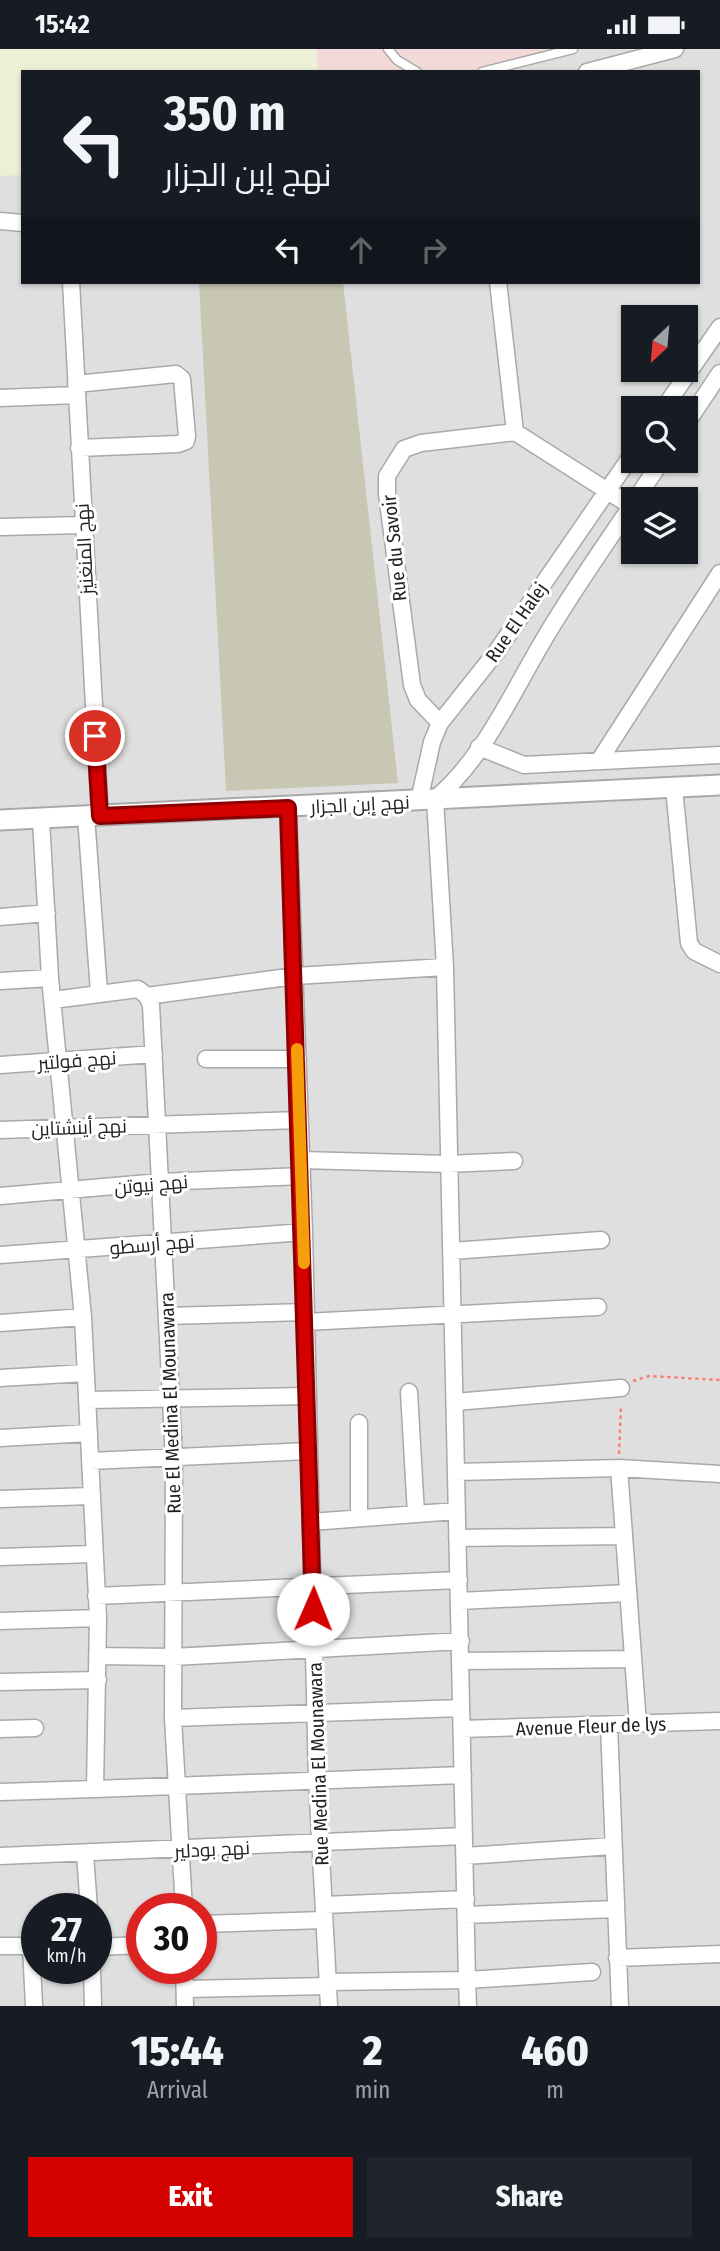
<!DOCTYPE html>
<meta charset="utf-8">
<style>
:root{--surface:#171b24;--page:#20242c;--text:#f1f3f6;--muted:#9ea1a6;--accent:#d40000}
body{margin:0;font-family:"Fira Sans Condensed",Cairo,sans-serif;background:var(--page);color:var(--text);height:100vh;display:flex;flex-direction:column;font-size:26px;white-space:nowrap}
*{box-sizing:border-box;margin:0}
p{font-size:23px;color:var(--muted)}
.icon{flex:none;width:38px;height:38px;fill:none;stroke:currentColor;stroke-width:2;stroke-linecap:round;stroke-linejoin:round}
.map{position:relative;height:1957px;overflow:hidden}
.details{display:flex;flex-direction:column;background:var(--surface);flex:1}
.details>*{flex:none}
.guide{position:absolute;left:21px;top:21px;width:679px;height:214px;border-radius:0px;box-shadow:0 2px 5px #0004;background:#171b24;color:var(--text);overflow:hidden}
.needle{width:46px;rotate:206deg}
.tools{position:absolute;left:621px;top:256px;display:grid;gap:14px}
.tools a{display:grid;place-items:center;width:77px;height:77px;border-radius:0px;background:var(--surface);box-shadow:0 2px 5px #0004;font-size:35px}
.speed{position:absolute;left:21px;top:1844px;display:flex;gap:14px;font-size:35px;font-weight:700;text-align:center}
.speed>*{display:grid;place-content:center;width:91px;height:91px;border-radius:50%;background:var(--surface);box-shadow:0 2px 5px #0004;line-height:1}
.speed small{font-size:18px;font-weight:400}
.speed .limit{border:10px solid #d22;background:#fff;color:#111}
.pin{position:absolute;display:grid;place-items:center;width:60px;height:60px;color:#fff;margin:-30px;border:4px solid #fff;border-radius:50%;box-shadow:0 2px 7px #0007}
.me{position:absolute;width:77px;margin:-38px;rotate:1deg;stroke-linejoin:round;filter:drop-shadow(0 0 5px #0008)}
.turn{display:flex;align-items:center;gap:24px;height:147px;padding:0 28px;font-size:32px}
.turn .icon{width:91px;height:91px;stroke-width:2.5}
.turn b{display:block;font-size:49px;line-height:60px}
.lanes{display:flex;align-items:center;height:66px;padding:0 28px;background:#0003;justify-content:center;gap:35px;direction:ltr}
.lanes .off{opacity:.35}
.eta{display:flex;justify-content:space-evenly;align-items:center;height:119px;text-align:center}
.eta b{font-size:42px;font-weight:800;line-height:49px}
.primary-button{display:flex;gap:14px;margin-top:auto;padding:14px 28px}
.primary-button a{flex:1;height:80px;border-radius:0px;background:var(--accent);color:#fff;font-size:28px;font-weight:800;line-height:80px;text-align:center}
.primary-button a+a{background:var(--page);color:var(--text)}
.status{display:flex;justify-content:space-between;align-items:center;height:49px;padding:0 35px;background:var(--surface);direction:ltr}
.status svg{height:19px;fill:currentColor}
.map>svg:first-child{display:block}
.residential{fill:#e0dfdf;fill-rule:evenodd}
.commercial{fill:#f2dad9}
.construction{fill:#c7c7b4}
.farmland{fill:#eef0d5}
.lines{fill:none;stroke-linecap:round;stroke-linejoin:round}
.service-casing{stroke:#a9a9a9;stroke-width:11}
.minor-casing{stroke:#a9a9a9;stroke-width:19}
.tertiary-casing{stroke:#a9a9a9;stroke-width:23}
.path{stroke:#fa8072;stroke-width:2.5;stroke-dasharray:3.5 3.5;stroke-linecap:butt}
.service{stroke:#fff;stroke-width:8}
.minor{stroke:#fff;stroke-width:16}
.tertiary{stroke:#fff;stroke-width:19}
.route-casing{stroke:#8a0000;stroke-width:18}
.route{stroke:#d40000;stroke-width:12}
.slow{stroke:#f59e0b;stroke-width:12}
.labels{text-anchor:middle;stroke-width:6;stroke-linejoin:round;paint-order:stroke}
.street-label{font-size:19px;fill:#222;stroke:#fff}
</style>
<div class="status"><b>15:42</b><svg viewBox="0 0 49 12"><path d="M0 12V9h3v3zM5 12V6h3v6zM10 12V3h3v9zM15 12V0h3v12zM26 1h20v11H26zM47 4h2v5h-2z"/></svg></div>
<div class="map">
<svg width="720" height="1957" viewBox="0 0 720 1957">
<rect width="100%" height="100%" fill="#f2efe9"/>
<path class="residential" d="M0 0H316L23 23V233H698V23H496L586 0H720V1957H0ZM634 268H686V320H634ZM634 359H686V411H634ZM634 450H686V502H634ZM37 1860H96V1920H37ZM142 1860H201V1920H142Z"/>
<path class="commercial" d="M316 0H586L496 23H318Z"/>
<path class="construction" d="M199 233H343L398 734 226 742Z"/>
<path class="farmland" d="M0 0H316L318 23H23V126L0 127Z"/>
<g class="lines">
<defs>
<path id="service" d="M388 0 397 11 417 23
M482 23 573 0"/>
<path id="minor" d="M587 23 675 0
M0 172 23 174
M71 233 100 767
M498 233 515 383
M76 335 176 325 182 330 187 387 186 392 178 395 79 399
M0 349 77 346
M664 359 720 278
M686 375 720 324
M636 450 662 411
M0 478 83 476
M440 674 418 651 412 636 387 445V427L404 400 421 394 515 383 631 457
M479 698 524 716 720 706
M599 712 720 524
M674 739 689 894 694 902 720 915
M419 752 432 693 440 674 497 602 634 403
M288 759 304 1183 317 1731 329 1957
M86 767 99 943
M41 771 50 929 83 1268 98 1569 95 1740 463 1726
M0 868 47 864
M0 932 50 929
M147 947 295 927 445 918
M53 951 138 940 147 947 151 956 174 1410 173 1669 184 1860
M206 1010H298
M0 1016 154 1005
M0 1081 300 1071
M301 1111 448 1115 514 1112
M0 1147 160 1133 302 1127
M452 1202 601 1191
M0 1206 304 1183
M167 1267 305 1263
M305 1273 598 1258
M0 1274 83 1268
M0 1329 85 1324
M409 1343 416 1465
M87 1351 307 1347
M455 1353 621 1339
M0 1389 89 1384
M90 1412 308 1402
M619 1419 638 1675
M456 1423 619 1419 720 1425
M0 1450 91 1447
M359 1469V1374
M311 1473 456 1462
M457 1489 624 1487
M0 1508 93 1505
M96 1547 459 1531
M459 1552 628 1544
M0 1572 98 1569
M97 1607 173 1608 461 1592
M461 1612 633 1610
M0 1633 98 1631
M173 1669 461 1659
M609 1676 620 1957
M0 1680 35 1679
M462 1680 720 1672
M0 1743 95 1740
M85 1806 89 1860
M0 1807 464 1787
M465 1807 613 1797
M324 1856 466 1850
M466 1866 615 1860
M201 1875 324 1871
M0 1897H37
M31 1897 34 1957
M96 1898 142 1896
M617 1909 720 1905
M92 1920 93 1957
M184 1920 185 1957
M592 1923 467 1931 445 918 435 750C483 710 511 646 543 592 571 544 603 499 634 453
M328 1933 467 1931 468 1957
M185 1940 329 1937"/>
<path id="tertiary" d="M0 771 720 736"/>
</defs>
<use href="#service" class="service-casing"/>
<use href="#minor" class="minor-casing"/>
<use href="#tertiary" class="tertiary-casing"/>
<path class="path" d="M633 1332 649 1327 720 1331
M619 1405 621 1356"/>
<use href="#service" class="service"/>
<use href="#minor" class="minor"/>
<use href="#tertiary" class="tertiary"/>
</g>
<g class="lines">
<defs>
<path id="route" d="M95 687 100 767 288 759 313 1560"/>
</defs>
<use href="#route" class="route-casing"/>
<use href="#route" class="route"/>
<path class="slow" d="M297 1000 304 1214"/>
</g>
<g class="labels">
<g class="street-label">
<text transform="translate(394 499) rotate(-96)" y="7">Rue du Savoir</text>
<text transform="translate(84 500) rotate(-93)" y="7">نهج المنغنيز</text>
<text transform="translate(516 573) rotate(-55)" y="7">Rue El Halej</text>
<text transform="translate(360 755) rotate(-3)" y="7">نهج إبن الجزار</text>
<text transform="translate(77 1011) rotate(-4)" y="7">نهج فولتير</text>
<text transform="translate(79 1078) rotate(-2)" y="7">نهج أينشتاين</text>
<text transform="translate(151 1135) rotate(-5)" y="7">نهج نيوتن</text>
<text transform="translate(152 1195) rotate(-5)" y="7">نهج أرسطو</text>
<text transform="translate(170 1354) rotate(-92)" y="7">Rue El Medina El Mounawara</text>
<text transform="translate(591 1677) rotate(-2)" y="7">Avenue Fleur de lys</text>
<text transform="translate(318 1715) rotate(-92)" y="7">Rue Medina El Mounawara</text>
<text transform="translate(212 1800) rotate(-3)" y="7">نهج بودلير</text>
</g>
</g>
</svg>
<div class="tools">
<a><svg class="needle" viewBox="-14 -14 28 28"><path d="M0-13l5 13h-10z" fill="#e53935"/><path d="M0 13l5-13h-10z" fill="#9ea1a6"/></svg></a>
<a><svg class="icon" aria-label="search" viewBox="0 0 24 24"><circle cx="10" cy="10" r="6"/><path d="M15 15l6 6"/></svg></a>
<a><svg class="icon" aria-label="layers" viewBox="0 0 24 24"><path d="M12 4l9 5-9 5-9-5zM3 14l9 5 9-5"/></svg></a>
</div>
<div class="speed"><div>27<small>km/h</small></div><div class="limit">30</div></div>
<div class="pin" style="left:95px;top:687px;background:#d93025"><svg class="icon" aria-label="arrive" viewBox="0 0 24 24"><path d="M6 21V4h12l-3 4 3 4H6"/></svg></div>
<svg class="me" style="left:313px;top:1560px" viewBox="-20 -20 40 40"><circle r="19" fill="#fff"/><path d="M0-13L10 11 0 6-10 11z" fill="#d40000"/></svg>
<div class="guide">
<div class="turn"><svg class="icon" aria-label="left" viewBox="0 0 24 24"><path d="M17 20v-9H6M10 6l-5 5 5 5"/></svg><div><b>350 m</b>نهج إبن الجزار</div></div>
<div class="lanes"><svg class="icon" aria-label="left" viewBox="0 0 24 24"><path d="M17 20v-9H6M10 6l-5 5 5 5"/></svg><svg class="icon off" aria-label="ahead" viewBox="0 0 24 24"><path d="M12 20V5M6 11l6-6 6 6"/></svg><svg class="icon off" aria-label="right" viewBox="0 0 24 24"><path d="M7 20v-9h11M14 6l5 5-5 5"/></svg></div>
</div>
</div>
<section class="details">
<div class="eta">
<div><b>15:44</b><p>Arrival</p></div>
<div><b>2</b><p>min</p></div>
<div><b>460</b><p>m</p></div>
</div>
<div class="primary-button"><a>Exit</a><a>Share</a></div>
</section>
